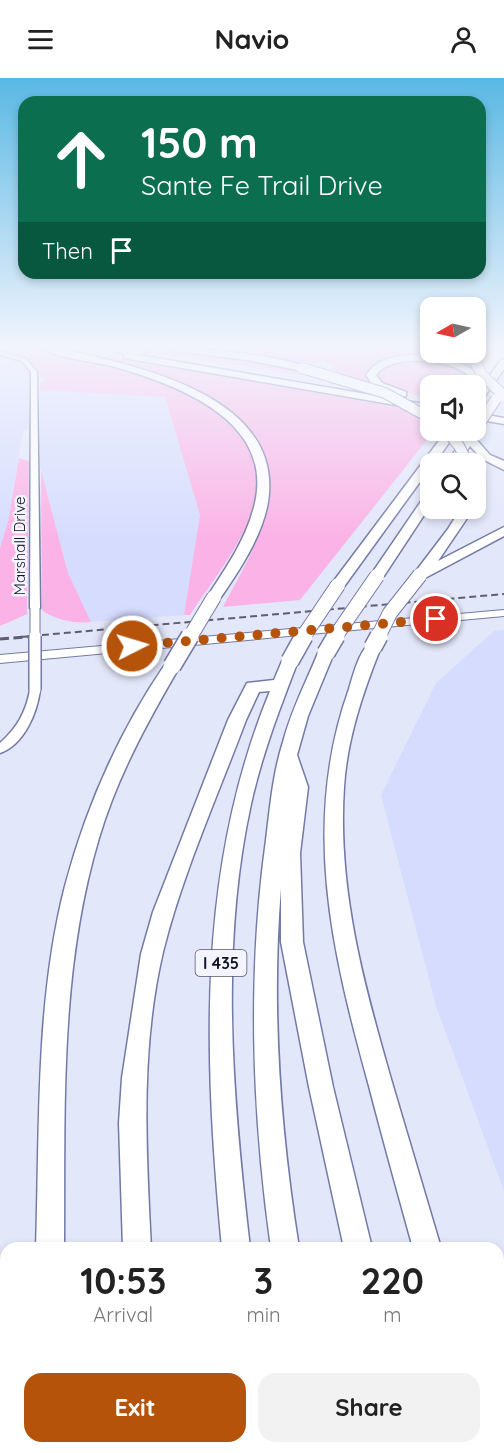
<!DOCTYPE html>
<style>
:root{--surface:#fff;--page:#f2f2f2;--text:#222;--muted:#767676;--accent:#b45309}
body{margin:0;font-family:Quicksand,sans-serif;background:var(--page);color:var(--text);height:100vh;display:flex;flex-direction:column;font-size:22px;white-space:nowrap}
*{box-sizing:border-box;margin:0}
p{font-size:20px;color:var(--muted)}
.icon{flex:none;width:33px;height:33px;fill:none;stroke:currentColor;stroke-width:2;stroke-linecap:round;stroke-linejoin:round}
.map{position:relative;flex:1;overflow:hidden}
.side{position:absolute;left:0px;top:1164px;width:504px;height:212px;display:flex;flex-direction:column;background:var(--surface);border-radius:18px 18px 0 0;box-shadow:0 3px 9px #0003}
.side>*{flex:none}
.guide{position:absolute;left:18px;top:18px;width:468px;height:183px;border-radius:18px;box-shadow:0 3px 9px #0003;background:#0b6e4f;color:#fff;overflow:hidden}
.needle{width:39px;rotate:261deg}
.tools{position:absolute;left:420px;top:219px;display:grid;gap:12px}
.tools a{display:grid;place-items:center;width:66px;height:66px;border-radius:12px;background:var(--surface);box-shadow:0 3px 9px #0003;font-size:30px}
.pin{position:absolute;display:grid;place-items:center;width:51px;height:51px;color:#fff;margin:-26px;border:3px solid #fff;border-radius:50%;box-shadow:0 2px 6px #0007}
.me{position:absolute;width:66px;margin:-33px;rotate:85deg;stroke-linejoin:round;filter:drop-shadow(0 0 4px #0008)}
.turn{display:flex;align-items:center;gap:21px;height:126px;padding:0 24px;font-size:27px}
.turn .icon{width:78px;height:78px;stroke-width:2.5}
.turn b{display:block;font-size:42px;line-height:51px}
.then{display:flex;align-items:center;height:57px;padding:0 24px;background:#0003;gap:12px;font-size:22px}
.eta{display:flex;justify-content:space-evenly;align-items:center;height:102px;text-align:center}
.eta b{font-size:36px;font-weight:700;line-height:42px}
.primary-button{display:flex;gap:12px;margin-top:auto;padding:12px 24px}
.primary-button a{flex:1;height:69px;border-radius:18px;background:var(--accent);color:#fff;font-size:24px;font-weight:700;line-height:69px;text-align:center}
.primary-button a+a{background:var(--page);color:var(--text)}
header{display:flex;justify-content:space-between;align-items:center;height:78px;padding:0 24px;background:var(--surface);font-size:27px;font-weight:700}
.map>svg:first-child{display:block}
.built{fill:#d6dcfe}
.green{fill:#fbb2e6}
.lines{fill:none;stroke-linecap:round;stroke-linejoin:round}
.tertiary-casing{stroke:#747aa6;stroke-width:3}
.secondary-casing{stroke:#747aa6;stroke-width:2}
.motorway-casing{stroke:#747aa6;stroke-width:3}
.tertiary{fill:#fff;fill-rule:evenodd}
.secondary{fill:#fff;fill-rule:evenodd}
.motorway{fill:#fff;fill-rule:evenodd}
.rail-far1{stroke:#5d5f70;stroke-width:2;stroke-dasharray:7 4;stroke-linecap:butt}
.rail{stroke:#5d5f70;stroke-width:3;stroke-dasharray:9 4.5;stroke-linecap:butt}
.tertiary-bridge-far1-casing{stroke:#747aa6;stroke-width:11;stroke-linecap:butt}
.tertiary-bridge-casing{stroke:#747aa6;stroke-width:14;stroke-linecap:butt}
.motorway-bridge-far2-casing{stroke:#747aa6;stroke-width:12;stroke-linecap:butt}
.motorway-bridge-far1-casing{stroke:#747aa6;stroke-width:16;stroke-linecap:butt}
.motorway-bridge-casing{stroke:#747aa6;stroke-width:20;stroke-linecap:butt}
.tertiary-bridge-far1{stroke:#fff;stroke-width:9}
.tertiary-bridge{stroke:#fff;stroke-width:11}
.motorway-bridge-far2{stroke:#fff;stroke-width:10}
.motorway-bridge-far1{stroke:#fff;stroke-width:14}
.motorway-bridge{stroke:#fff;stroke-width:17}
.route{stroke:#b45309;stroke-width:10;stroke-dasharray:0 18}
.labels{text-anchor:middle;stroke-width:5;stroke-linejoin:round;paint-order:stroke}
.far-street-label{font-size:15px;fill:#121424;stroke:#f3f4fe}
.shield{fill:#f3f4fe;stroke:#565765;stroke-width:1.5}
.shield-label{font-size:16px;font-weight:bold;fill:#121424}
</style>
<header><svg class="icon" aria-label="menu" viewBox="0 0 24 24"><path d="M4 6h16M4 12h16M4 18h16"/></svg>Navio<svg class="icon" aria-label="person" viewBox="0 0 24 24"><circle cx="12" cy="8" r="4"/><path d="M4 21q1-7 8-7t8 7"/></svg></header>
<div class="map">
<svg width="504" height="1375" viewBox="0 0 504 1375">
<rect width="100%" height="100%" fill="#e3e7fa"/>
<path class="built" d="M0 276 25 286 31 296 29 350 23 353 8 444 0 470Z
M40 312 165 319 200 437 184 537 91 544 68 495 40 388Z
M504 552V1113L436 928 381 717 436 605 494 553Z"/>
<path class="green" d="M0 270C10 270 21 268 32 270 47 271 62 276 76 279 138 293 258 323 258 404 257 449 214 500 190 537H184L200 437 165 319 40 312V305L45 303V300L39 299C37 280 16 276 0 273Z
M129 270C195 270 259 284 324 297L335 288 323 282 311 288 196 270H430V274H476L478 270H499L483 288 472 291 452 283 385 282 371 289 368 293V300L377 309Z
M74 273 430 335V352L434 353 300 522 223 529C241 494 271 447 270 406 269 317 140 289 72 274Z
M426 281 456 288 471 299V306L430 308V319C413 316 386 314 376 298L380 289 401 283Z
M19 380 29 383 27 536 0 548V470L8 444Z
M41 392 68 495 91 544C75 546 55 542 42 532Z"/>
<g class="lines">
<defs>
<path id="tertiary" d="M0 273 26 281 37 294 40 530 35 533 30 530 31 294 22 283 0 277Z
M35 609 40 612C37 635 24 667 0 675V665C17 650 26 634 30 612Z"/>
<path id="secondary" d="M504 532V538L0 585V577Z"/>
<path id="motorway" d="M41 270H56C133 287 285 316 268 424 262 459 239 493 219 522H209L207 519C226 490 247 460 255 425 274 341 175 306 112 288 95 284 53 279 41 270Z
M108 270H130L147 274C139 279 116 275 108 270Z
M170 270C192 268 291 279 307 290L302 293 248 282 175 273Z
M127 275 430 327V333L124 280V276Z
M414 277C441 279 467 281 485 304L501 282 504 281V291L480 325 476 326V316L480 311C475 305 470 298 464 294 444 281 390 276 376 297L382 305 406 314V318L402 319 374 309 366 297C378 280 394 278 414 277Z
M476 335 504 340V346L476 341Z
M447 352H458L434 386H430V390L343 510H333L331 507 333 504Z
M471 354 475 355V360L490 377 504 383V392L482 381 470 368 458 386H446L467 355Z
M430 415V428L384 498 377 502 372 501 370 498 426 416Z
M461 430H474L438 483 504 449V458L425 500H415L413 497 448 451Z
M373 564 381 569C363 614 347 661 344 709 337 812 365 911 393 1008 409 1062 425 1116 441 1170H413C398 1116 383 1062 369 1008 332 874 301 746 349 611 353 598 360 568 373 564Z
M326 570 334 575 308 638 297 677 308 709 300 775 303 864 333 1009 372 1170H344L309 1009 281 864V810C271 931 280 1050 299 1170H271C252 1034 247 898 266 762 270 729 273 695 283 664 291 633 306 604 318 575Z
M290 578 298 583C280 630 262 676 251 726 219 872 233 1023 250 1170H222C204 980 196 793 270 613L259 614 246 642C218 717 182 797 163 874 140 972 146 1071 151 1170H123L119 1045 122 1000 141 876 153 834 228 642 247 605 274 602 282 583Z
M172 583 180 588C148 643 117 699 99 760 59 893 65 1033 64 1170H36C40 1050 35 925 65 808 86 729 120 652 166 585Z
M498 1363 503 1375H471L469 1370H498Z
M29 1370H61V1375H29Z
M130 1370H162V1375H130Z
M242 1370H274L275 1375H243Z
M301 1370H333L334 1375H302Z
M389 1370H421L422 1375H390Z"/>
</defs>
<use href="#tertiary" class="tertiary-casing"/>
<use href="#secondary" class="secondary-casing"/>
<use href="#motorway" class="motorway-casing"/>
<use href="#tertiary" class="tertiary"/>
<use href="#secondary" class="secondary"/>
<use href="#motorway" class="motorway"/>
<path class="rail-far1" d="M20 559 504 516"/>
<path class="rail" d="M0 561 37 558"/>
<defs>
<path id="tertiary-bridge-far1" d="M35 530V559"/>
<path id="tertiary-bridge" d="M35 558V612"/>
<path id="motorway-bridge-far2" d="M471 274 481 296 504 318
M302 290 385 315 430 340
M476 351 496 321
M446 352 459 368 468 386"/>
<path id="motorway-bridge-far1" d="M190 559 214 519
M303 559 338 507
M335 559 377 498
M378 559 390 535 420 497"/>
<path id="motorway-bridge" d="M373 569 379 558
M326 575 336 558
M290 583 304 558
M172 588 190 558"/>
</defs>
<use href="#tertiary-bridge-far1" class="tertiary-bridge-far1-casing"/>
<use href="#tertiary-bridge" class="tertiary-bridge-casing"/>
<use href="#motorway-bridge-far2" class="motorway-bridge-far2-casing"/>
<use href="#motorway-bridge-far1" class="motorway-bridge-far1-casing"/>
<use href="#motorway-bridge" class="motorway-bridge-casing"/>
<use href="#tertiary-bridge-far1" class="tertiary-bridge-far1"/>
<use href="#tertiary-bridge" class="tertiary-bridge"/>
<use href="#motorway-bridge-far2" class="motorway-bridge-far2"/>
<use href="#motorway-bridge-far1" class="motorway-bridge-far1"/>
<use href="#motorway-bridge" class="motorway-bridge"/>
</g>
<linearGradient id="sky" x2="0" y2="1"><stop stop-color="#59b8e4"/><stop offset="0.58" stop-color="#f2f4fd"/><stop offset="1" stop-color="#f2f4fd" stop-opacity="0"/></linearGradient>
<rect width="504" height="462" fill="url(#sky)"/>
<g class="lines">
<path class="route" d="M132 568 436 541"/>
</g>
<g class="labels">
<g class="far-street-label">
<text transform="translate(20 468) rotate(-90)" y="5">Marshall Drive</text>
</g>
<rect class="shield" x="195.5" y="872" width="51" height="26" rx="4.5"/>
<g class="shield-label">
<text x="221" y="891">I 435</text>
</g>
</g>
</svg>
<div class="tools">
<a><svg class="needle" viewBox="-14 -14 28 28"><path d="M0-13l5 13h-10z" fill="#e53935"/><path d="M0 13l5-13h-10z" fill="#767676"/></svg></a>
<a><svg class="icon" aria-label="sound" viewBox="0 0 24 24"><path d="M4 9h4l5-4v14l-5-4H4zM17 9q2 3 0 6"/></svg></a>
<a><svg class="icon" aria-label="search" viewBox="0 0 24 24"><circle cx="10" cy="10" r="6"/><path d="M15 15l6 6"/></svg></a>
</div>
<div class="pin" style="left:436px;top:541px;background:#d93025"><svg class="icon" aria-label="arrive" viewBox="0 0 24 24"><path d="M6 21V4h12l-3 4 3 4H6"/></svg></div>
<svg class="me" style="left:132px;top:568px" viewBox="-20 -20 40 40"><circle r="17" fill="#b45309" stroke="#fff" stroke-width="3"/><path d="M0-11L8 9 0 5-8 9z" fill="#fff"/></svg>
<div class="guide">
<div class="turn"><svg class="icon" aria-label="ahead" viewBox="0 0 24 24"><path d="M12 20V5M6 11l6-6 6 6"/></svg><div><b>150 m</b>Sante Fe Trail Drive</div></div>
<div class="then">Then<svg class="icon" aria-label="arrive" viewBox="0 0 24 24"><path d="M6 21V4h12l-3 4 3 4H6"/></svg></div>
</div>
<section class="side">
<div class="eta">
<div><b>10:53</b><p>Arrival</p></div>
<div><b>3</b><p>min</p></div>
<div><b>220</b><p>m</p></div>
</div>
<div class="primary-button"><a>Exit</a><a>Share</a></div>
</section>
</div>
